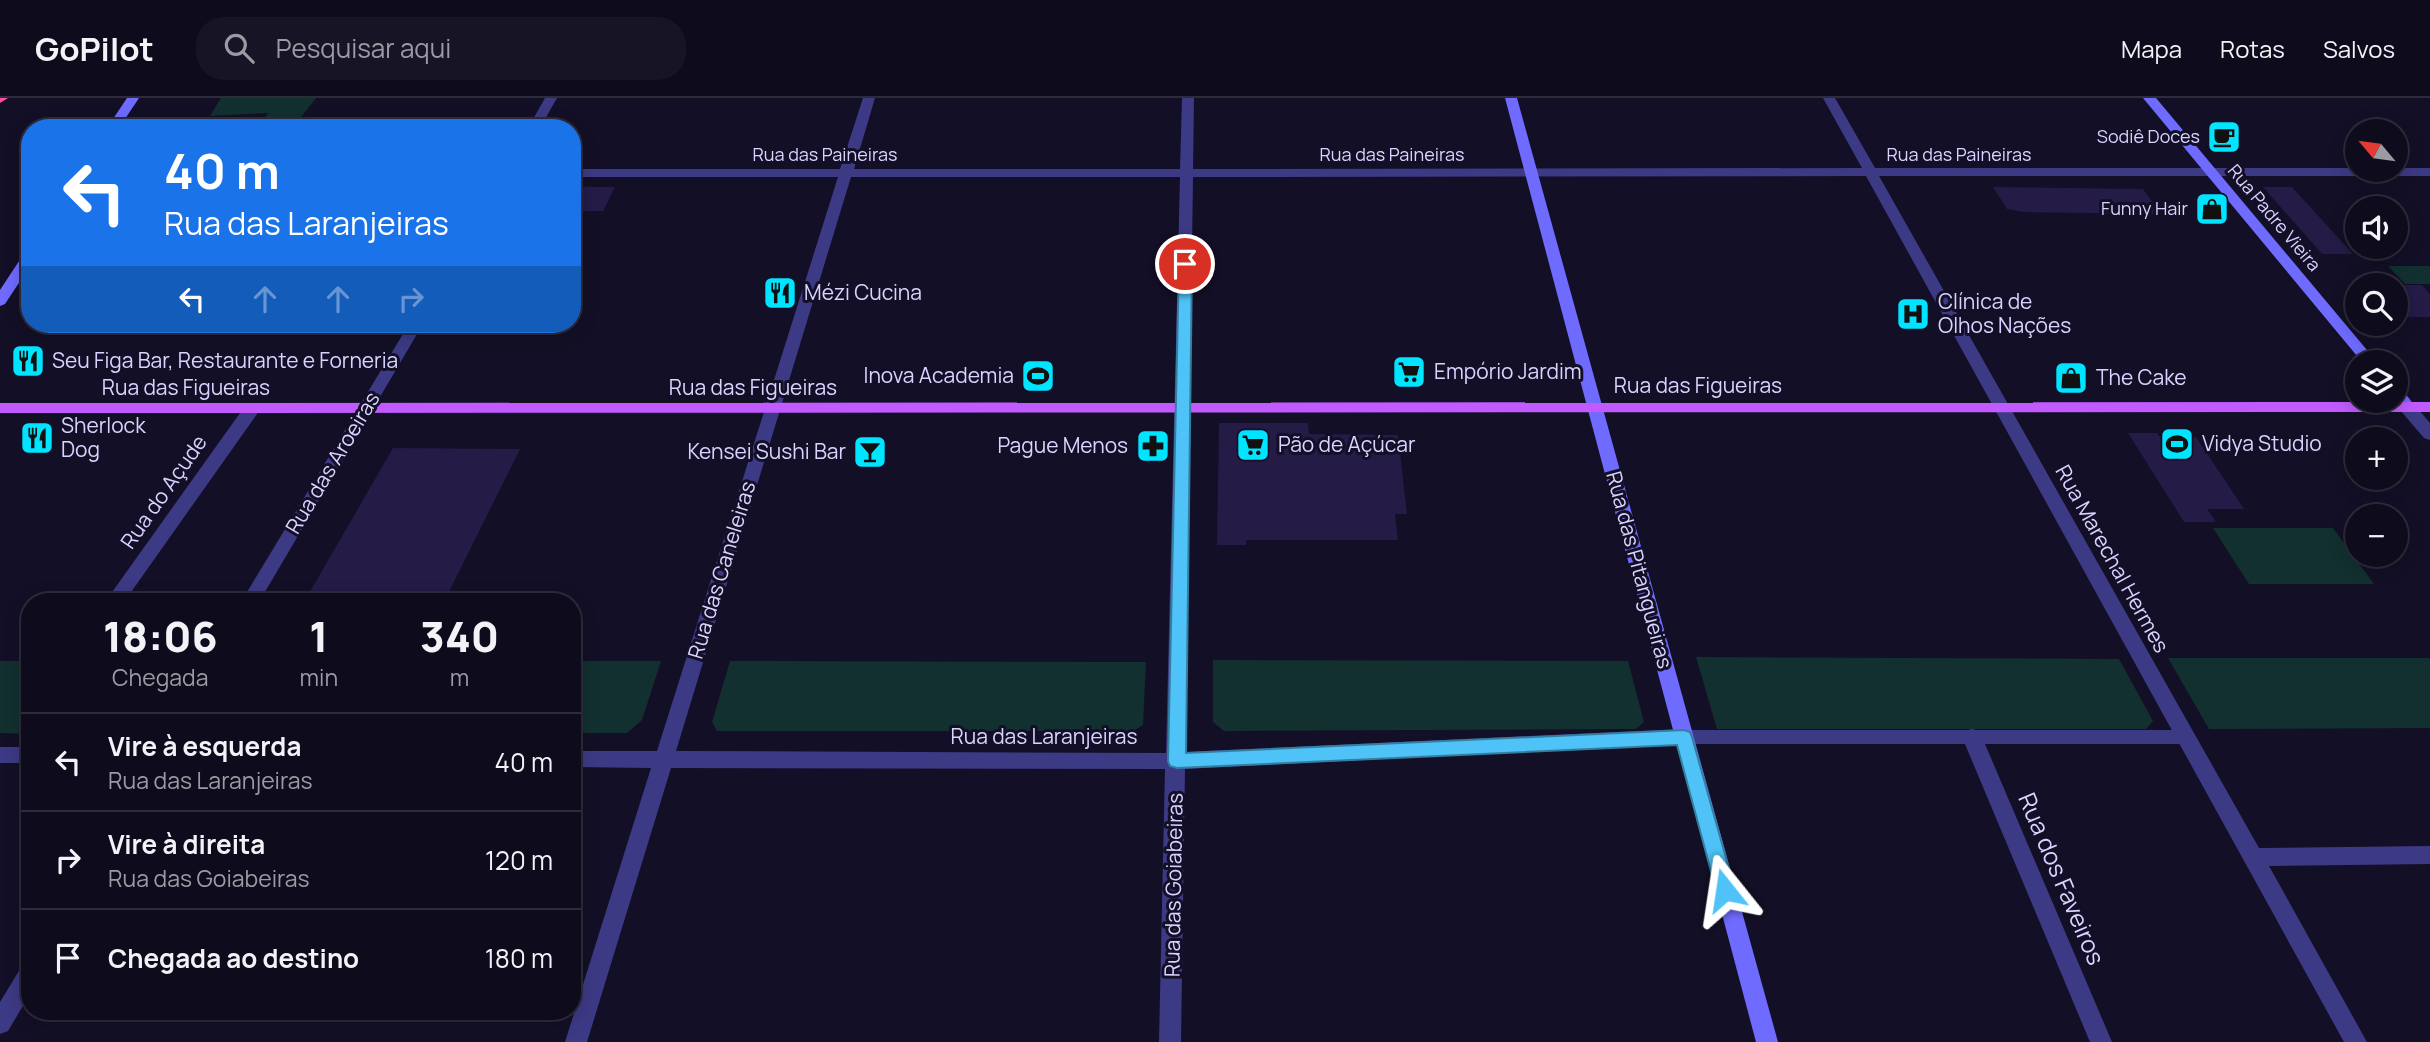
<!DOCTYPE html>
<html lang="pt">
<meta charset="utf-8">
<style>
:root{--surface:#0e0b1c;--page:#171425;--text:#f1f3f6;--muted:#9b9ba3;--line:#2e2b3b}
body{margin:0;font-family:Manrope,sans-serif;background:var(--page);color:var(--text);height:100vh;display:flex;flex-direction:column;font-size:26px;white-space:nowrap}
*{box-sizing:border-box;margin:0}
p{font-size:23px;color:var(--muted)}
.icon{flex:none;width:38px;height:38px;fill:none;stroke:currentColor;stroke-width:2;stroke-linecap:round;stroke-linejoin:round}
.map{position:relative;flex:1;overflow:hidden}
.panel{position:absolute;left:21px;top:495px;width:560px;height:427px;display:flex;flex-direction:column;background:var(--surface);border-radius:28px;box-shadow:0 4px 18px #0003,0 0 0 2px var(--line)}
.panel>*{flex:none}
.banner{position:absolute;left:21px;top:21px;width:560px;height:214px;border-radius:28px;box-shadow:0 4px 18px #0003,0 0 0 2px var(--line);background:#1a73e8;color:#fff;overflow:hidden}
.needle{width:46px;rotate:299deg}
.controls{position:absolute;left:2345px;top:21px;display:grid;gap:14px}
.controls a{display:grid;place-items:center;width:63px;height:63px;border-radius:50%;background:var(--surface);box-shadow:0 4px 18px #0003,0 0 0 2px var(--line);font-size:35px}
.pin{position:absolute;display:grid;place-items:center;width:60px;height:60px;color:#fff;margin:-30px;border:4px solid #fff;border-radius:50%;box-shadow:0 2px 7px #0007}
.me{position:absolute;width:77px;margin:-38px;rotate:345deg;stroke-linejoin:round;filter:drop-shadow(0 0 5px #0008)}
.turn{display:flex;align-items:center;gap:24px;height:147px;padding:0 28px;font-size:32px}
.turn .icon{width:91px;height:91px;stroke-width:2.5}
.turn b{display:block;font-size:49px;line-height:60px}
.lanes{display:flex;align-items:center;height:66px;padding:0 28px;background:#0003;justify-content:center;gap:35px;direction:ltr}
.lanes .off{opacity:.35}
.eta{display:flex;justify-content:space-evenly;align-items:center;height:119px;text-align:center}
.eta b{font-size:42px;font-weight:800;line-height:49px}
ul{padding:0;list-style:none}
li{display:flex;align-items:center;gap:21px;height:98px;padding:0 28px;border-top:2px solid var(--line)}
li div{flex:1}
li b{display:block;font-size:26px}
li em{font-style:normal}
header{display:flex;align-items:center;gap:42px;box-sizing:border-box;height:98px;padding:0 35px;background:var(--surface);border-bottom:2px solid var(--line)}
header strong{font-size:33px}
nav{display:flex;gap:38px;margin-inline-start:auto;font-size:24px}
.search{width:490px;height:63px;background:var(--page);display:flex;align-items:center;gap:18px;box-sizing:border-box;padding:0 24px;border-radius:28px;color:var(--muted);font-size:26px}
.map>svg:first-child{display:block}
.green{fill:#12302f}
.building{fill:#241b47}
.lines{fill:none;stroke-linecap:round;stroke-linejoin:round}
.lane{fill:#3d3a85;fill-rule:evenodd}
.street{fill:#3d3a85;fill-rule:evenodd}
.secondary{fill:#6f6bff;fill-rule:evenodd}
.primary{fill:#c25bff;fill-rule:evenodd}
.highway{fill:#ff4fa3;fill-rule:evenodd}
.route{fill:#4fc3f7;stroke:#337fa1;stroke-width:2}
.labels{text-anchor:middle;stroke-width:6;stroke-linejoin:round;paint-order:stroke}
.far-poi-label{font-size:18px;fill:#d9d4ff;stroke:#130f26;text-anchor:end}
.far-street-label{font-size:18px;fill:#d9d4ff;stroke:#130f26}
.poi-label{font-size:21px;fill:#d9d4ff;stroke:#130f26;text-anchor:start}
.street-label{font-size:21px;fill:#d9d4ff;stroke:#130f26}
.near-street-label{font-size:24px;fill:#d9d4ff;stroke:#130f26}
</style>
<header>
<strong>GoPilot</strong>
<div class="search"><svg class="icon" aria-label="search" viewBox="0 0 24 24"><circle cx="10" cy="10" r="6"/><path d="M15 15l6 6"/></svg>Pesquisar aqui</div>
<nav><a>Mapa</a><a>Rotas</a><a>Salvos</a></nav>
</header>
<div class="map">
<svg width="2430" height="944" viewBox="0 0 2430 944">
<rect width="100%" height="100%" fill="#130f26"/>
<path class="green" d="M221 0H316L298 23 262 25 268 15 210 18Z
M2388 168H2430V186H2405Z
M2213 430H2333L2374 486H2249Z
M1696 559 2119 561 2153 623 2146 631H1717Z
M2168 560H2430V630L2209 631Z
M1213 562 1628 563 1644 624 1636 631 1224 633 1213 624Z
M0 563H30V636L0 635Z
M572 563H661L642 622 627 635H572Z
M730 563 1146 564 1143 627 1133 633H717L712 624Z"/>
<path class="building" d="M572 88 593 89H615L603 113H572Z
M1993 89 2143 91 2161 116 2023 114 2007 111Z
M2263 89H2292L2353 156H2322Z
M2396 187H2422L2430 196V219H2396Z
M1219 325H1308L1309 336 1398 337 1407 416H1395L1398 442H1246V447H1217Z
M2128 335H2157L2161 340 2196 339 2244 411H2207L2216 424H2184Z
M393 350 520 351 444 504H304Z"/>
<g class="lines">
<path class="lane" d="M1684 632H2186L2191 634 2194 639 2191 644 2186 646H1684L1679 644 1676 639 1679 634Z"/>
<path class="street" d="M545 0H557L540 30H528Z
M863 0H875L854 71H1180L1182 0H1194L1193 71 1862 70 1823 0H1835L1875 70H2430V78H1879L2259 750 2430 748V766L2269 768 2367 944H2344L1866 78 1193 79 1185 654 1684 631 1691 633 1694 639 1691 645 1185 671 1181 944H1159L1165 671 671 670 587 944H565L651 670 572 669V653H657L838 79H572V71H840ZM851 79H1180L1166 655 676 653Z
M409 226H423L259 504H241Z
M2407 304 2413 305 2430 325V342L2424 340 2401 313 2399 309Z
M251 307 257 308 259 312 257 316 124 504H105L245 308Z
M1972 631 1979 633 1982 639 2112 944H2090L1962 639 1965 633Z
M0 649H30V665H0Z
M30 865V896L8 933 0 936V904L22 868Z"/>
<path class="secondary" d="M127 0H139L119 30H107Z
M1505 0H1517L1778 944H1756Z
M2143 0H2156L2377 264H2362Z
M30 153V168L5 206 0 208V192L25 154Z
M2396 290C2404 292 2410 301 2415 309L2413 313H2401L2394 303Z"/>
<path class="primary" d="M2430 304V314L0 315V305Z"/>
<path class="highway" d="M0 0H8L0 5Z"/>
</g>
<path class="route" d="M1185 162 1192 166 1186 655 1684 632 1690 634 1692 639 1735 792 1732 798 1725 801 1719 798 1716 792 1677 647 1177 670 1170 668 1168 663 1179 166Z"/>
<defs>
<symbol id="cafe-square" viewBox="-11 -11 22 22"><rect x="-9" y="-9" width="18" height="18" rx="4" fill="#00e5ff" stroke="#130f26"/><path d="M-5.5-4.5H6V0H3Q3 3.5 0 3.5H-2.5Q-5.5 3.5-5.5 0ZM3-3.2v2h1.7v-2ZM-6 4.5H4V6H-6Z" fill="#111"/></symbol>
<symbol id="shop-square" viewBox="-11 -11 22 22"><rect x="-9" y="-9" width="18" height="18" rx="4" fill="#00e5ff" stroke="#130f26"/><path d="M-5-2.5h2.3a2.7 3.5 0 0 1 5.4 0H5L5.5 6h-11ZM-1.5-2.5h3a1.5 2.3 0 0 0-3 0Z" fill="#111"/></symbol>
<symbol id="restaurant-square" viewBox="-11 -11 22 22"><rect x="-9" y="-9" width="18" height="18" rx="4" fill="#00e5ff" stroke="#130f26"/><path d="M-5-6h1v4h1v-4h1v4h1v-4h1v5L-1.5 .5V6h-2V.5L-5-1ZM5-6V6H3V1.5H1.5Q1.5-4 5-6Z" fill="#111"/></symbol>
<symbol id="hospital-square" viewBox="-11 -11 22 22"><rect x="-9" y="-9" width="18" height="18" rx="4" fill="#00e5ff" stroke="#130f26"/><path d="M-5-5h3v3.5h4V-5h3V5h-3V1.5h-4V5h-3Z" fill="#111"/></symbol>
<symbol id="supermarket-square" viewBox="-11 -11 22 22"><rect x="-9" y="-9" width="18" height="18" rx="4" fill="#00e5ff" stroke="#130f26"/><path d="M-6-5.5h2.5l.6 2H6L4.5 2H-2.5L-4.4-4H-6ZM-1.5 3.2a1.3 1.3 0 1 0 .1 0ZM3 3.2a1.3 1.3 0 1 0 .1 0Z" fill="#111"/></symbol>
<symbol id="stadium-square" viewBox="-11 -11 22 22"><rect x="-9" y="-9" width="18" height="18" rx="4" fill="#00e5ff" stroke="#130f26"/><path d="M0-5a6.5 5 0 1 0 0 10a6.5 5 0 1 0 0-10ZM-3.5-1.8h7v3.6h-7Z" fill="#111"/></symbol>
<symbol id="pharmacy-square" viewBox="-11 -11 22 22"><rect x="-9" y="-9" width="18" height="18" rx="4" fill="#00e5ff" stroke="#130f26"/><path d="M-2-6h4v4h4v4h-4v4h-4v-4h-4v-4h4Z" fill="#111"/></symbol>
<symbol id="bar-square" viewBox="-11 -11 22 22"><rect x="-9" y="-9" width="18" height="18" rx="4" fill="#00e5ff" stroke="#130f26"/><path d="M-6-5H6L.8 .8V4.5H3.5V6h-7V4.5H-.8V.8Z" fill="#111"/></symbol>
</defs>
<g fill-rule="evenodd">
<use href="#cafe-square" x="2205" y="20" width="38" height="38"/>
<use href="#shop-square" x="2193" y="92" width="38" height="38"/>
<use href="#restaurant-square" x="761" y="176" width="38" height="38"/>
<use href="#hospital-square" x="1894" y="197" width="38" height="38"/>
<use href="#restaurant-square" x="9" y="244" width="38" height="38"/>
<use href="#supermarket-square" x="1390" y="255" width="38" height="38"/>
<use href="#stadium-square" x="1019" y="259" width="38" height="38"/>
<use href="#shop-square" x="2052" y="261" width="38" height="38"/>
<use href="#restaurant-square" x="18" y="321" width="38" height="38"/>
<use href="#stadium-square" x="2158" y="327" width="38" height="38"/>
<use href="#supermarket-square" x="1234" y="328" width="38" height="38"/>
<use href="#pharmacy-square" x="1134" y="329" width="38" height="38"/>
<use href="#bar-square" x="851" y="335" width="38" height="38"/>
</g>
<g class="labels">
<g class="far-poi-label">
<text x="2200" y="45">Sodiê Doces</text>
<text x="2188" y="117">Funny Hair</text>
</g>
<g class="far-street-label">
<text x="825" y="63">Rua das Paineiras</text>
<text x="1392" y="63">Rua das Paineiras</text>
<text x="1959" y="63">Rua das Paineiras</text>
<text transform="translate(2274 120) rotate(50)" y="6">Rua Padre Vieira</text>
</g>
<g class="poi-label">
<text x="804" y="202">Mézi Cucina</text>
<text x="1938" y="211">Clínica de<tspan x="1938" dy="24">Olhos Nações</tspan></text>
<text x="52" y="270">Seu Figa Bar, Restaurante e Forneria</text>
<text x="1434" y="281">Empório Jardim</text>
<text x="1014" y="285" text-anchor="end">Inova Academia</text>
<text x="2096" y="287">The Cake</text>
<text x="61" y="335">Sherlock<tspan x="61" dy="24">Dog</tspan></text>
<text x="2202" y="353">Vidya Studio</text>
<text x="1278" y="354">Pão de Açúcar</text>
<text x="1128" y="355" text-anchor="end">Pague Menos</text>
<text x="846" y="361" text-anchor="end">Kensei Sushi Bar</text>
</g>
<g class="street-label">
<text x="1698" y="295">Rua das Figueiras</text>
<text x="186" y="297">Rua das Figueiras</text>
<text x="753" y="297">Rua das Figueiras</text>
<text transform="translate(333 365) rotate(-59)" y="7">Rua das Aroeiras</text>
<text transform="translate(164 394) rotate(-55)" y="7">Rua do Açude</text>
<text transform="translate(2112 461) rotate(61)" y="7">Rua Marechal Hermes</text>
<text transform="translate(722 472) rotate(-73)" y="7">Rua das Caneleiras</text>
<text transform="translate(1639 472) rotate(75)" y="7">Rua das Pitangueiras</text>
<text x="1044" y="646">Rua das Laranjeiras</text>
<text transform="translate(1174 787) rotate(-89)" y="7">Rua das Goiabeiras</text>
</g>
<g class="near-street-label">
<text transform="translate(2061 781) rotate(67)" y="8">Rua dos Faveiros</text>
</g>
</g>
</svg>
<div class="controls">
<a><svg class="needle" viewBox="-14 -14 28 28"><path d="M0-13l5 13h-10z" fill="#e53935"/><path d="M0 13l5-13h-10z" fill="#9b9ba3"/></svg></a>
<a><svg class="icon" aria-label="sound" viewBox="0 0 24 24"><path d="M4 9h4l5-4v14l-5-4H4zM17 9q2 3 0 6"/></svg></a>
<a><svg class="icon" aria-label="search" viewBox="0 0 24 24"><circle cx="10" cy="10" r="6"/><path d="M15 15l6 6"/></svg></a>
<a><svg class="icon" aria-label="layers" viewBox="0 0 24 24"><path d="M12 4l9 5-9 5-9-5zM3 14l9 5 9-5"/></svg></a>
<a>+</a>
<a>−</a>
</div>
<div class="pin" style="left:1185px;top:166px;background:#d93025"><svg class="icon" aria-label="arrive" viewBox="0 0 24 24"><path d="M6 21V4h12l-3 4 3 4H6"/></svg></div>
<svg class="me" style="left:1725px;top:792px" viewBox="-20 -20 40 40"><path d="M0-17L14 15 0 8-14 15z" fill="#4fc3f7" stroke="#fff" stroke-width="4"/></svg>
<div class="banner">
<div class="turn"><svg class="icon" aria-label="left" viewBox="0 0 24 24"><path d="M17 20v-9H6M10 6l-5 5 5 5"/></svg><div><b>40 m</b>Rua das Laranjeiras</div></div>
<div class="lanes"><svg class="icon" aria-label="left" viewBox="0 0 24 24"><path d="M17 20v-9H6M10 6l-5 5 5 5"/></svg><svg class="icon off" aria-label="ahead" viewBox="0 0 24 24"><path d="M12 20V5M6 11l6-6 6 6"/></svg><svg class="icon off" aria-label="ahead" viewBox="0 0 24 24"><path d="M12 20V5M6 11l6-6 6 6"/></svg><svg class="icon off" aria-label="right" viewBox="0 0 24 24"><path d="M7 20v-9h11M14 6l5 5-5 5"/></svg></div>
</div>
<section class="panel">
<div class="eta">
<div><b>18:06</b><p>Chegada</p></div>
<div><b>1</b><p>min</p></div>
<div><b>340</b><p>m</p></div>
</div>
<ul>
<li><svg class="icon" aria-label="left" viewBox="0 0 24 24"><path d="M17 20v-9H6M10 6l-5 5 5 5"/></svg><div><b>Vire à esquerda</b><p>Rua das Laranjeiras</p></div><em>40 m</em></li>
<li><svg class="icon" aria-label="right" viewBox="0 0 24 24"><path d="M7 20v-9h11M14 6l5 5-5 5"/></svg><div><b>Vire à direita</b><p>Rua das Goiabeiras</p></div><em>120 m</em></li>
<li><svg class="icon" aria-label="arrive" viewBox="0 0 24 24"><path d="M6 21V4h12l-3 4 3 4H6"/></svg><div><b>Chegada ao destino</b></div><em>180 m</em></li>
</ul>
</section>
</div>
